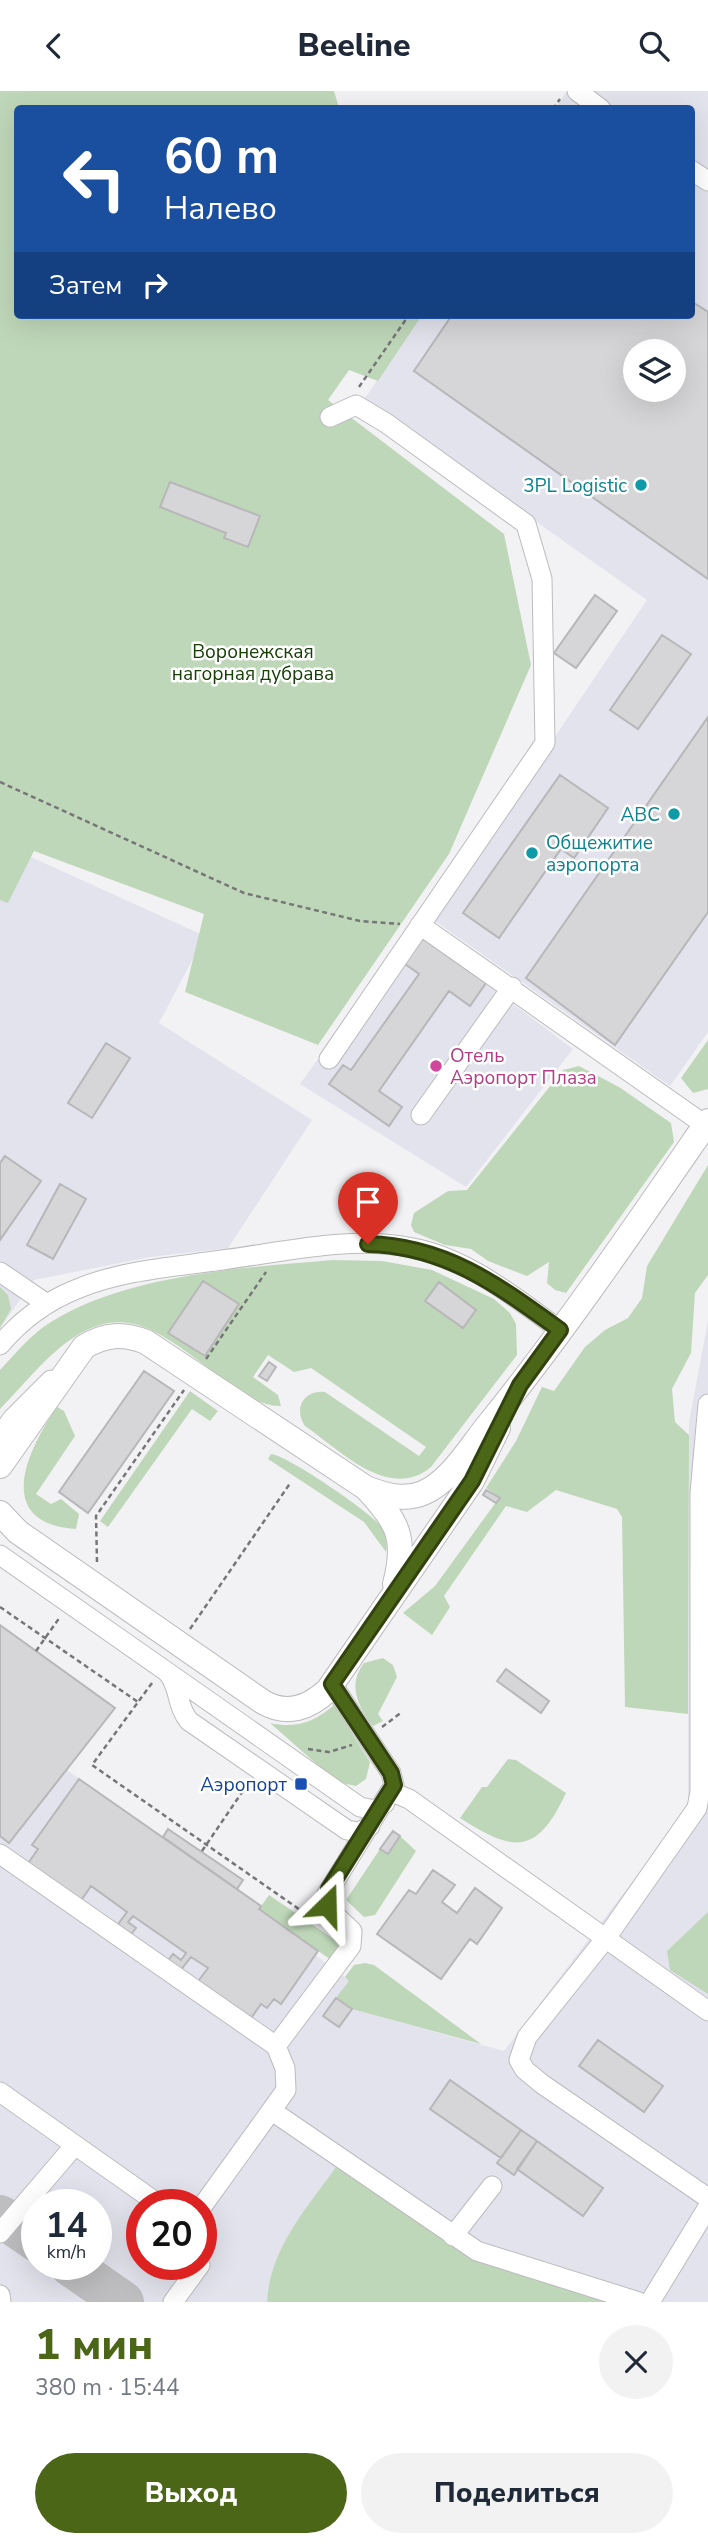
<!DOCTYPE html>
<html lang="ru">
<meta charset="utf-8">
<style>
:root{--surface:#fff;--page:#f2f2f3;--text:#1f2937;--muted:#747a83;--accent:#4b6617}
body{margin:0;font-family:"Nunito Sans",sans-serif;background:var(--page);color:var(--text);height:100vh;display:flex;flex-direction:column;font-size:26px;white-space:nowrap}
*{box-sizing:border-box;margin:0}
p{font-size:23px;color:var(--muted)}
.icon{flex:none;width:38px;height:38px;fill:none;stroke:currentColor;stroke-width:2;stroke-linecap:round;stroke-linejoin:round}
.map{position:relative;height:2211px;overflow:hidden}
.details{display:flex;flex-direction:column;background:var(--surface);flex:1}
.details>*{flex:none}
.hud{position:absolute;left:14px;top:14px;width:681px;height:214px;border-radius:7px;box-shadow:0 7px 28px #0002;background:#1a4fa0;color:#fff;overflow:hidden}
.buttons{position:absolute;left:623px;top:248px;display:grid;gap:14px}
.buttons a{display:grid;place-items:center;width:63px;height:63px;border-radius:50%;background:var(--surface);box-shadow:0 7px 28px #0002;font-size:35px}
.speed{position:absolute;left:21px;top:2098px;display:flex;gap:14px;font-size:35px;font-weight:700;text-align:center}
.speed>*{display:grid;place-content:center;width:91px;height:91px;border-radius:50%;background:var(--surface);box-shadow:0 7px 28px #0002;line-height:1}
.speed small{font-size:18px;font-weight:400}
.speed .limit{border:10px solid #d22;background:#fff;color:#111}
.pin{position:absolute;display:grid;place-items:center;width:60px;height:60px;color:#fff;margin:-72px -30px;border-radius:50% 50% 50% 0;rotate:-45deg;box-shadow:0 0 7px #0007}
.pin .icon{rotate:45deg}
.me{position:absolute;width:77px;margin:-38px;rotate:22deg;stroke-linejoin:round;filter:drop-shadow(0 0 5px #0008)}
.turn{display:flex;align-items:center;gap:24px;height:147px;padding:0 35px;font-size:32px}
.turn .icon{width:91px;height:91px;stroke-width:2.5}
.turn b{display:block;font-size:49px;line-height:60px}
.then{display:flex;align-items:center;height:66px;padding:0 35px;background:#0003;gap:14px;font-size:26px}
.round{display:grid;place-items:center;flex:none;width:74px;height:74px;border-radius:37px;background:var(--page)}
.head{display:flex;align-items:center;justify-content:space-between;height:119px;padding:0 35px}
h1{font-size:42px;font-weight:800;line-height:52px;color:var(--accent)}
.primary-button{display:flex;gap:14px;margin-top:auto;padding:14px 35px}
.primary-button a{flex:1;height:80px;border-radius:42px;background:var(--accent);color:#fff;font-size:28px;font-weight:800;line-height:80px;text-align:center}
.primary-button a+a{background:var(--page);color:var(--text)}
header{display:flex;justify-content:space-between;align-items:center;height:91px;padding:0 35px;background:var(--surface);font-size:32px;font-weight:800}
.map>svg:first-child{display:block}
.built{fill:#e2e3ec;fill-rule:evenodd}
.green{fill:#bfd7b9}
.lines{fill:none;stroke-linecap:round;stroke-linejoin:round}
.taxiway{stroke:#bebec0;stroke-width:42}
.building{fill:#d6d6d8;stroke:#b7b7b9;stroke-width:2;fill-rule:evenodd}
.minor-casing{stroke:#bcbcbe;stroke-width:21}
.major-casing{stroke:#bcbcbe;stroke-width:26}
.path{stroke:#767678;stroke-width:2.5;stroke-dasharray:5 3.5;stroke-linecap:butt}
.minor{stroke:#fff;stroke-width:19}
.major{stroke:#fff;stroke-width:24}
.route-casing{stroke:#31420f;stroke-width:18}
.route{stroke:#4b6617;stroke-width:12}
.culture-dot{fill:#0f9aa8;stroke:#fff;stroke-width:2.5}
.hotel-dot{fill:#d1479c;stroke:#fff;stroke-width:2.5}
.transit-dot{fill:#1a4fb4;stroke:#fff;stroke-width:2.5}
.labels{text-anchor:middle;stroke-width:5;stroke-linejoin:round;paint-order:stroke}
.culture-label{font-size:19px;fill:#0d838f;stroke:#fff;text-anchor:end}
.park-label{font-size:19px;fill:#164006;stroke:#fff}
.hotel-label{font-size:19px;fill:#b23c85;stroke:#fff;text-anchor:start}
.transit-label{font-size:19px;fill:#164399;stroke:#fff;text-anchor:end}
</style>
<header><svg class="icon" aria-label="back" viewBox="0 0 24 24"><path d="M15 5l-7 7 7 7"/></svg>Beeline<svg class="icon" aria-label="search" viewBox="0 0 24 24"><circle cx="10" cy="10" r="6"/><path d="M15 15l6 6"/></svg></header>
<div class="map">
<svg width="708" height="2211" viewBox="0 0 708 2211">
<rect width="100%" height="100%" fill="#f2f2f5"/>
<path class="built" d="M567 0H708V941L670 995 432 828 647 509 364 309 420 224H691V18L556 17ZM635 261H674V299H635Z
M0 752 205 845 159 932 312 1029 228 1157 150 1166 34 1189 0 1237Z
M412 837 573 958 466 1096 300 993Z
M708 1230V2211H0V1534L115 1617 67 1679 261 1815 259 1819 318 1860 315 1864 349 1889 352 1918 504 1960 688 1717 689 1331ZM37 2114H96V2174H37ZM142 2114H201V2174H142Z"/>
<path class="green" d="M0 0H334L339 17 18 18V224H422L378 290 349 279 328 309 504 443 531 574 449 763 318 954 185 901 204 823 34 760 8 812 0 809Z
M708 949V998L693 1002 681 987Z
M579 975 619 996 671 1032 674 1051 566 1202 555 1199 547 1192 549 1171 527 1185 488 1170 471 1158 445 1154 414 1141 411 1134 414 1122 448 1100 467 1099 563 979Z
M708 1074V1184L695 1202 691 1262 672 1298 675 1331 689 1344 688 1623 625 1616 622 1426 617 1418 556 1399 527 1421 506 1415 444 1505 450 1516 432 1544 403 1522 435 1495 499 1407 486 1397 516 1350 542 1296 554 1300 585 1256 605 1239 628 1227 642 1207 647 1175Z
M332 1169 382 1170 432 1179 494 1208 510 1222 516 1233 517 1264 431 1376C389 1411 340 1359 305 1335 293 1317 304 1299 325 1301L419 1365 426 1356 311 1277 294 1281 268 1264 253 1286 278 1304 281 1315C263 1316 244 1303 229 1292 203 1274 177 1251 149 1238 85 1209 39 1279 0 1318V1279C16 1262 31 1243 51 1231 128 1183 243 1177 332 1169Z
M0 1196 8 1204 11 1218 0 1237Z
M190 1300 218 1320 210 1330 192 1318 108 1436 100 1430Z
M57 1316 64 1320 75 1345 36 1403 51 1413 61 1408 79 1423 76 1438C0 1433 19 1371 57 1316Z
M271 1363C287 1364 370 1421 381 1435 386 1443 388 1452 386 1461L364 1431 268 1368Z
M383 1567 393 1574 397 1586 378 1623 383 1630 373 1635C358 1615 347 1595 364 1572Z
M334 1614 370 1671 366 1688 356 1695 337 1691 270 1632C295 1638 315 1631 334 1614Z
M508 1668 516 1669 566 1702C537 1764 514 1762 460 1727L482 1696H487Z
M400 1745 416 1760 375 1824 364 1826 346 1809 380 1758 388 1763Z
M269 1804 341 1853 331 1869 259 1818Z
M708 1821V1903L670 1879 667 1860Z
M365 1872 374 1874 481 1953 352 1918 336 1907 349 1890 345 1886 354 1874Z
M339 2072 476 2167 614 2211H267C270 2156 308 2116 339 2072Z"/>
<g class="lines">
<path class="taxiway" d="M0 2125 37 2150
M70 2174 123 2211"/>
</g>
<path class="building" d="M691 210 708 221V488L414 280 452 224H691ZM635 261H674V299H635Z
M170 391 260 425 248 456 224 447 226 442 160 416Z
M595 504 617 520 576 577 554 562Z
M662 544 691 563 638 638 610 619Z
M708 626V821L615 954 526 887Z
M560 684 608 717 574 767 561 758 499 847 463 822Z
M419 845 486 892 470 915 449 900 379 1000 402 1016 389 1035 329 993 343 974 351 979 419 883 401 870Z
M106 952 130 967 92 1027 68 1012Z
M5 1065 41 1090 0 1149V1072Z
M60 1093 86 1108 53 1168 27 1154Z
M203 1190 239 1213 205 1265 168 1242Z
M439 1191 476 1219 463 1237 425 1210Z
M269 1271 276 1276 267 1290 259 1285Z
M144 1280 174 1300 88 1422 59 1401Z
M486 1399 500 1407 496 1412 483 1404Z
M0 1534 115 1617 9 1752 0 1745Z
M506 1578 549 1610 541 1622 497 1590Z
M79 1688 261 1815 259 1818 318 1860 281 1913 274 1908 267 1917 261 1913 249 1930 196 1893 208 1877 191 1866 180 1880 167 1871 173 1863 181 1869 186 1862 133 1825 128 1831 136 1837 130 1845 116 1836 127 1821 91 1795 80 1811 27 1774 38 1758 32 1754Z
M168 1738 243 1789 237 1798 163 1746Z
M393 1740 400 1745 388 1763 380 1758Z
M433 1779 455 1794 442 1811 457 1822 475 1797 502 1817 477 1853 470 1848 441 1888 377 1843 409 1799 416 1803Z
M336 1907 352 1918 339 1936 323 1925Z
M598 1949 663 1995 644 2021 579 1975Z
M450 1989 521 2039 501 2067 430 2018Z
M521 2039 537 2050 514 2084 497 2072Z
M537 2050 603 2097 583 2125 517 2078Z"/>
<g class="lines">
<defs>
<path id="minor" d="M577 0 601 18
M691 79 708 90
M420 834 705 1034
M329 968 545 652 542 488 526 433 386 332 356 314 330 326
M421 1024 512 896
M0 1181 47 1213
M0 1254C21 1229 47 1210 77 1198 122 1179 174 1176 222 1169 284 1161 350 1144 413 1157 467 1167 516 1207 560 1239
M708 1313 700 1402V1701L697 1717 606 1847 527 1946 519 1969 525 1979 542 1993 708 2107
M0 1345 12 1328 51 1289
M0 1464 360 1716 375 1719 385 1712
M167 1581C180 1594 176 1615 189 1630L347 1739 359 1741 370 1735
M392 1701 409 1708 708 1920
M0 1763 276 1955 285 1977 286 1999 201 2117
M276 1955 351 1855 352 1840 329 1818 327 1803 394 1694 391 1682 332 1593
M0 2001 160 2114
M272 2020 477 2160 639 2211
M0 2142 75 2054
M453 2145 492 2095
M0 2204 1 2211
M173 2211 200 2174
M650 2211 708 2116"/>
<path id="major" d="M0 1375 84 1256C105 1243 123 1242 146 1251L366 1397C384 1404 404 1410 423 1402 451 1390 470 1356 489 1333 567 1236 637 1133 708 1030
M367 1398C398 1431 407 1447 395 1493
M0 1422 18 1441 263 1611C287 1625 309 1617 328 1599L472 1390 498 1337"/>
</defs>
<use href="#minor" class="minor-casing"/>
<use href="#major" class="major-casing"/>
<path class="path" d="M553 18 560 8
M359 296 409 224
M0 691 244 802 360 830 400 833
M206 1268 266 1181
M97 1471 96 1425 184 1299
M0 1516 138 1611
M190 1538 291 1391
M36 1560 60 1526
M152 1592 92 1674 316 1830
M382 1636 402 1621
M308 1658 329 1661 352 1654
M202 1760 249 1691"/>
<use href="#minor" class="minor"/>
<use href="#major" class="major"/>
</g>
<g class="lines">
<defs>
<path id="route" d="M327 1814 329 1798 394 1694 391 1682 332 1593 472 1390 520 1294 560 1239C499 1195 446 1155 368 1153"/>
</defs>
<use href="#route" class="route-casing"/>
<use href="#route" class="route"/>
</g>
<g class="culture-dot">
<circle cx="641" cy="394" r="7"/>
<circle cx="674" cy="723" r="7"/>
<circle cx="532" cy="762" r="7"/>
</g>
<circle class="hotel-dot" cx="436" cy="975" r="7"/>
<rect class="transit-dot" x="294" y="1686" width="14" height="14" rx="3.5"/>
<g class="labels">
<g class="culture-label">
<text x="627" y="401">3PL Logistic</text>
<text x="660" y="730">ABC</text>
<text x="546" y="758" text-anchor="start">Общежитие<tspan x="546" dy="22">аэропорта</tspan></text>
</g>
<g class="park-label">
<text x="253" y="567">Воронежская<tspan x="253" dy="22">нагорная дубрава</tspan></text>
</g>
<g class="hotel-label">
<text x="450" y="971">Отель<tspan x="450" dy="22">Аэропорт Плаза</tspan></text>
</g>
<g class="transit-label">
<text x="287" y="1700">Аэропорт</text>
</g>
</g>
</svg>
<div class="buttons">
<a><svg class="icon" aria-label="layers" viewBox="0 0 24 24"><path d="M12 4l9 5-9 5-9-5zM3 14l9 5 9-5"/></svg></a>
</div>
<div class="speed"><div>14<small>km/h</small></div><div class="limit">20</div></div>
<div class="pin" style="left:368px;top:1153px;background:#d93025"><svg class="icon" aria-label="arrive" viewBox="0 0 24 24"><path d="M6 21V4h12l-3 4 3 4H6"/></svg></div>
<svg class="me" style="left:327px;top:1814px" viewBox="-20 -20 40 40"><path d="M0-17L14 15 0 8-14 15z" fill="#4b6617" stroke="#fff" stroke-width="4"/></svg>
<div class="hud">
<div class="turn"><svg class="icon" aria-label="left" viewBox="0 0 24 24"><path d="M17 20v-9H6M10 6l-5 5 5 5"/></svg><div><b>60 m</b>Налево</div></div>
<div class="then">Затем<svg class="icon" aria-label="right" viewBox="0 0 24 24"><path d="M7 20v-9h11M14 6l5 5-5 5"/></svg></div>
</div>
</div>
<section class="details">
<div class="head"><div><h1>1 мин</h1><p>380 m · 15:44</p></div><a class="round"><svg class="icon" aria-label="close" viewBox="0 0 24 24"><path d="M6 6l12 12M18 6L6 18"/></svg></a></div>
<div class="primary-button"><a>Выход</a><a>Поделиться</a></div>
</section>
